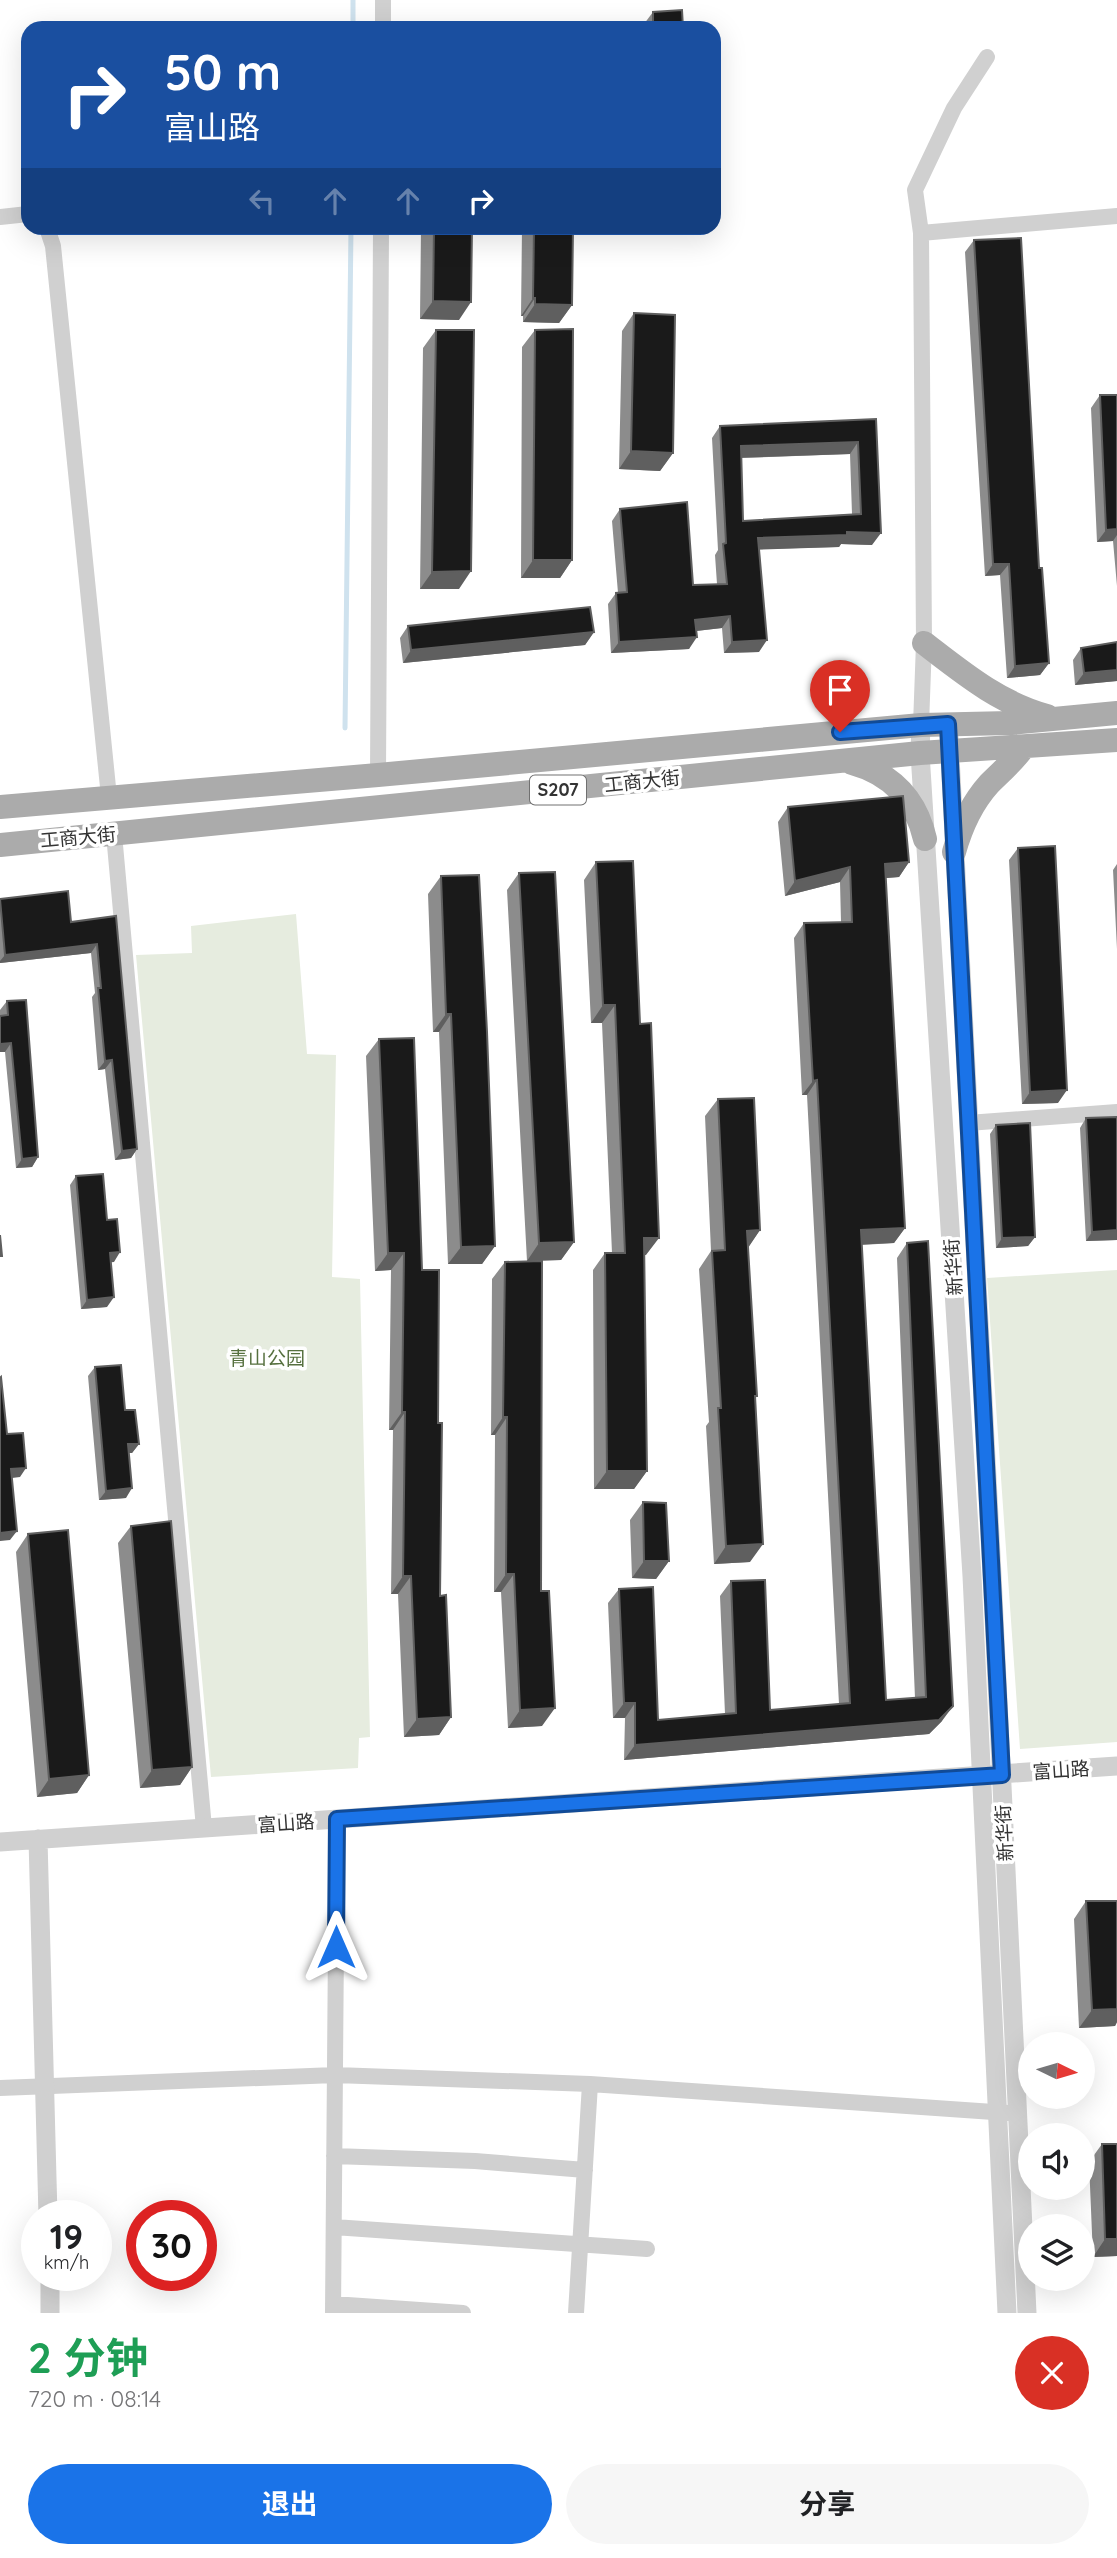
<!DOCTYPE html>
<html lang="zh">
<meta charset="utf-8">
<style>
:root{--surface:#fff;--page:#f6f6f6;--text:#202124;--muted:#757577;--accent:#1a73e8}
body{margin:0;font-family:Quicksand,"Noto Sans SC",sans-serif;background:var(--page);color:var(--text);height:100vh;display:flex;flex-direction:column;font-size:26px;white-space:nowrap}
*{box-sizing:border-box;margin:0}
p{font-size:23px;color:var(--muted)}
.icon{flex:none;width:38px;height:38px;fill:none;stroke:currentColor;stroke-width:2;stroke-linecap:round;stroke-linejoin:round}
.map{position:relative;height:2313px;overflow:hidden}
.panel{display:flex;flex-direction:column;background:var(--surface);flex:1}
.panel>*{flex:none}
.top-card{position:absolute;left:21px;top:21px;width:700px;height:214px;border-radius:21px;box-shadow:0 7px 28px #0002;background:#1a4fa0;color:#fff;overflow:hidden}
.needle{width:46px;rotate:95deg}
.controls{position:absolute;left:1018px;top:2032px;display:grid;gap:14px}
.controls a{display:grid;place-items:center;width:77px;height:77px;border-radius:50%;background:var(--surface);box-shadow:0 7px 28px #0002;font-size:35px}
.speed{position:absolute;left:21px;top:2200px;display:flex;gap:14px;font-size:35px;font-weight:700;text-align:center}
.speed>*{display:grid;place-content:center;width:91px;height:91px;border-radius:50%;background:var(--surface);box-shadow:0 7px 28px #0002;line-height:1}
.speed small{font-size:18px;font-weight:400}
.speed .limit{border:10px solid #d22;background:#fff;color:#111}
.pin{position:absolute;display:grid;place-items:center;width:60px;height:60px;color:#fff;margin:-72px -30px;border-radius:50% 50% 50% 0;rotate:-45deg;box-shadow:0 0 7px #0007}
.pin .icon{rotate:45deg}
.me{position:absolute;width:77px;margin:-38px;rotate:0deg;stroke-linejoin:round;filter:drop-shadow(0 0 5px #0008)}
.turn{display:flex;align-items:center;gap:24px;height:147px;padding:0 28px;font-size:32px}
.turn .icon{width:91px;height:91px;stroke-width:2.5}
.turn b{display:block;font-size:49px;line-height:60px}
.lanes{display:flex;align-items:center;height:66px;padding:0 28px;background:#0003;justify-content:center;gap:35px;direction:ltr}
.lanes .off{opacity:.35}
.round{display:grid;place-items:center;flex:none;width:74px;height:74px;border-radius:37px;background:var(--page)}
.head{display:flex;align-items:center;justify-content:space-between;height:119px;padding:0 28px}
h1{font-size:42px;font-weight:700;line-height:52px;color:#1e9e55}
.button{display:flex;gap:14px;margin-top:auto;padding:14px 28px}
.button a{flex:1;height:80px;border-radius:42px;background:var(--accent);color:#fff;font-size:28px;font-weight:700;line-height:80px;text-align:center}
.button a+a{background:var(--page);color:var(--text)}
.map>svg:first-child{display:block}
.green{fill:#e6ecdf}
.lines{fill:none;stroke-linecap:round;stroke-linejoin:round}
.stream{stroke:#cfe2ee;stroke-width:5}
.minor{stroke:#d0d0d0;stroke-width:16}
.tertiary{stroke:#d0d0d0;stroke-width:19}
.primary{stroke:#ababab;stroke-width:24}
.wall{fill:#8c8c8c;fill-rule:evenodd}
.shaded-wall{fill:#5f5f5f}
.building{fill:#1a1a1a;stroke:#5f5f5f;stroke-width:2;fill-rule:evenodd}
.route-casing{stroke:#114b97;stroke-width:18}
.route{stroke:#1a73e8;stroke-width:12}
.labels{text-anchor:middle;stroke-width:7;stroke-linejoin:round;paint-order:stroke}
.shield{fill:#fff;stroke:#707070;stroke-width:2}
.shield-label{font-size:18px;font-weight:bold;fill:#333}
.street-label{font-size:19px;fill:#333;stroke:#fff}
.park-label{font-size:19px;fill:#56703f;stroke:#fff}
</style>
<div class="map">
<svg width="1117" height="2313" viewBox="0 0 1117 2313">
<rect width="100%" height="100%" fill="#fff"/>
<path class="green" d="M296 914 307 1054 336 1055 332 1277 360 1279 370 1737 359 1738 358 1768 211 1777 136 955 192 953 191 926Z
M1117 1270V1742L1020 1749 987 1278Z"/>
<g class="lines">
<path class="stream" d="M353 28V0
M345 728 351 228"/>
<path class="minor" d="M383 28V0
M0 217 28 214
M47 228 53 246 109 797
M921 233 1117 216
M921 725 924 643 921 233 915 190 954 108 987 57
M378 775 381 228
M114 834 204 1828
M968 1123 1117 1112
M0 2088 335 2075 590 2084 1008 2113
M334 2156 475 2161 585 2170
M334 2227 647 2249
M333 2304 463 2313
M333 2313 337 1819
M576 2313 590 2084"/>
<path class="tertiary" d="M921 725 920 753 972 1576 1007 2313
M949 737 992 1575 1027 2313
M38 1839 48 2216
M0 1842 1117 1766
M50 2275V2313"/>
<path class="primary" d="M924 643C963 673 999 703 1047 716
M852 763C892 774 916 800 925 839
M0 807 378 775 921 725 1010 723 1117 713
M0 845 920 753 1117 740
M954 852C961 827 971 804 989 784 1001 772 1013 762 1023 748"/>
</g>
<path class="wall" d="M653 12 683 28H641Z
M421 228H472L459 320 420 319Z
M522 228H573L572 305 559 323 523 322V316H521Z
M974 240 1039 568 1049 663 1040 675 1007 678 1000 575 985 576 965 252Z
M634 313 673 453 660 471 619 469 622 331Z
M436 330 459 589H420L423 348Z
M535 330 572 560 560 578H521L522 347Z
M1100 395H1117V586L1113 541 1097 542 1091 408Z
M876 419 872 545 841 544 839 547 759 549V652L724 653 722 628 696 631 689 649 611 653 608 604 616 593H618L612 521 620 509 693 585 717 584 715 555 718 550 712 438 720 426ZM850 454 852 514 743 521 741 458Z
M408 626 594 632 585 645 403 663 400 638Z
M1117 642V681L1075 685 1073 660 1081 648Z
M788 807 909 862 899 877 886 878 905 1228 894 1243 862 1245 886 1700 915 1698 897 1258 907 1243 942 1721 929 1734 624 1760 625 1718H613L608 1603 619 1589 658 1720 725 1714 720 1596 731 1581 770 1710 839 1704 807 1095H802L794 938 804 923 841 922 840 882 785 896 778 822Z
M1018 848 1058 1103 1022 1104 1009 860Z
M596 862 646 1255H644L647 1471 634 1489H594L593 1270 605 1253H612L602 1023H591L584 880Z
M1117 864V949L1113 870Z
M519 873 574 1242 561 1260 527 1261 507 890Z
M441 876 495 1246 482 1264H448L439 1032H433L428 894Z
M0 899 71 922 116 916 137 1149 131 1158 115 1160 105 1069 98 1070 92 997 95 993 91 953 0 963Z
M7 1001 38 1157 32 1167 16 1168 5 1052H0V1010Z
M379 1039 422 1270 438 1423 440 1596 451 1717 439 1735 404 1737 398 1594H391L393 1430H389L391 1270 375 1271 366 1056Z
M718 1099 760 1230 748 1247 757 1396 755 1399 750 1562 714 1564 706 1426 709 1422 699 1269 711 1251 705 1116Z
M1117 1117V1240L1086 1241 1080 1128 1086 1118Z
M996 1125 1035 1237 1028 1246 996 1248 990 1134Z
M76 1176 114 1262H111L107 1307 81 1309 70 1185Z
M505 1262 541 1591 542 1726 508 1728 501 1592H494L495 1435H491L492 1279Z
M95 1367 125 1410 139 1444 132 1453H129L126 1498 99 1500 88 1376Z
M643 1502 669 1561 656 1579 632 1578 630 1520Z
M131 1526 192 1767 180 1785 140 1788 118 1543Z
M28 1534 89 1775 77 1793 37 1797 16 1552Z
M1086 1901H1117V2022L1115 2026 1079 2028 1074 1919Z
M1102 2144 1117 2256 1093 2257 1089 2162Z"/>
<path class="shaded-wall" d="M533 298H535L523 316H521Z
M433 301 471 302 459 320 420 319Z
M535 304 572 305 559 323 523 322Z
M858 442 850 454 732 458 741 446Z
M631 451 673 453 660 471 619 469Z
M1117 529V535L1113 541 1097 542 1106 530Z
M847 532 881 533 872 545 841 544 839 547 750 550 758 538Z
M533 560H572L560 578H521Z
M993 564H1009L1000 575 985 576Z
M471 571 459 589H420L432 572Z
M730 616 722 628 687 632 695 620Z
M594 632 585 645 403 663 411 650Z
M697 637 689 649 611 653 619 642Z
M767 640 759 652 724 653 732 642Z
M1049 663 1040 675 1007 678 1015 666Z
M1117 670V681L1075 685 1084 673Z
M909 862 899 877 874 879 885 864Z
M850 867 840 882 785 896 795 881Z
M97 944 91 953 0 963V961L5 955Z
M603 1005H615L602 1023H591Z
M446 1014H451L439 1032H433Z
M11 1043 5 1052H0V1044Z
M112 1060 105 1069 98 1070 105 1061Z
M817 1080 807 1095H802L813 1081Z
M1067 1090 1058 1103 1022 1104 1030 1092Z
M137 1149 131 1158 115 1160 122 1151Z
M38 1157 32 1167 16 1168 22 1159Z
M905 1228 894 1243 851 1245 861 1230Z
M760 1230 748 1248 747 1231Z
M1117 1230V1240L1086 1241 1092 1232Z
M1035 1237 1028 1246 996 1248 1002 1238Z
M644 1238H659L646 1255 632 1256Z
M574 1242 561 1260 527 1261 539 1243Z
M495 1246 482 1264H448L461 1247Z
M120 1252 114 1262 103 1263 110 1253Z
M388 1253H404L391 1270 375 1271Z
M114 1297 107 1307 81 1309 87 1300Z
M402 1412H405L393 1430H389Z
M503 1417H507L495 1435H491Z
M128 1444H139L132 1453H122Z
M26 1468 20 1477 4 1479 11 1469Z
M607 1471H647L634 1489H594Z
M132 1488 126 1498 99 1500 106 1491Z
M17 1531 10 1540 0 1541V1533Z
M763 1544 750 1562 714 1564 726 1546Z
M644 1561H669L656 1579 632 1578Z
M506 1574H514L501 1592H494Z
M403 1576H411L398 1594H391Z
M624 1703H635L625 1718H613Z
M953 1706 942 1721 929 1734 624 1760 635 1745Z
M555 1708 542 1726 508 1728 520 1710Z
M451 1717 439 1735 404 1737 417 1719Z
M192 1767 180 1785 140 1788 152 1770Z
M89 1775 77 1793 37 1797 49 1779Z
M1117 2009V2022L1115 2026 1079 2028 1092 2010Z
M1105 2239H1117V2256L1093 2257Z"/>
<path class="building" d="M682 10 683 28H653V12Z
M434 228H472L471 302 433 301Z
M534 228H573L572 305 535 304V298H533Z
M1021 238 1039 568H1042L1049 663 1015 666 1009 564H993L974 240Z
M634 313 675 315 673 453 631 451Z
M573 329 572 560H533L535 330Z
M436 330H474L471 571 432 572Z
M1100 395H1117V529L1106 530Z
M876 419 881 533 847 532V535L758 538 767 640 732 642 730 616 695 620 697 637 619 642 616 593 627 592 620 509 687 502 693 585 727 584 723 544 726 543 720 426ZM858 442 861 514 743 521 741 446Z
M590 607 594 632 411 650 408 626Z
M1117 642V670L1084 673 1081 648Z
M903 796 909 862 885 864 905 1228 861 1230 886 1700 926 1697 907 1243 928 1241 953 1706 939 1720 635 1745V1703H624L619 1589 653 1587 658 1720 736 1713 731 1581 765 1580 770 1710 850 1703 817 1080 813 1081 804 923 852 922 850 867 795 881 788 807Z
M1055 846 1067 1090 1030 1092 1018 848Z
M633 861 640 1024 651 1023 659 1238H644L647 1471H607L605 1253H625L615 1005H603L596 862Z
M555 872 574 1242 539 1243 519 873Z
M479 875 487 1032 495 1246 461 1247 451 1014H446L441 876Z
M68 891 71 922 116 916 137 1149 122 1151 112 1060 105 1061 98 988H101L97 944 5 955 0 899Z
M26 1000 38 1157 22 1159 11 1043 0 1044V1016L8 1015 7 1001Z
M414 1038 422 1270H439L438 1423H442L440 1596 446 1595 451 1717 417 1719 411 1576H403L405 1412H402L404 1253H388L379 1039Z
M754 1098 760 1230 747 1231 757 1396H755L763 1544 726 1546 718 1408H721L712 1251 725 1250 718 1099Z
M1117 1117V1230L1092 1232 1086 1118Z
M1030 1123 1035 1237 1002 1238 996 1125Z
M103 1174 107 1220 117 1219 120 1252 110 1253 114 1297 87 1300 76 1176Z
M0 1235 2 1256H0Z
M542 1261 541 1591H549L555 1708 520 1710 514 1574H506L507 1417H503L505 1262Z
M121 1365 125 1410H135L139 1444H128L132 1488 106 1491 95 1367Z
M1 1377 7 1434 23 1433 26 1468 11 1469 17 1531 0 1533V1378Z
M643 1502 666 1503 669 1561H644Z
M171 1521 192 1767 152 1770 131 1526Z
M68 1530 89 1775 49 1779 28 1534Z
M1086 1901H1117V2009L1092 2010Z
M1102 2144H1117V2239H1105Z"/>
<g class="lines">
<defs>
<path id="route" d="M336 1947 337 1819 1002 1775 948 724 840 732"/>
</defs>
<use href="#route" class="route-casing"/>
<use href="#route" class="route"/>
</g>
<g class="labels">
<rect class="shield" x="530" y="775.5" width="56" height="29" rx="5"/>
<g class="shield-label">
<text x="558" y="796">S207</text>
</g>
<g class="street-label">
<text transform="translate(642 781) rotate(-6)" y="7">工商大街</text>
<text transform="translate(78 837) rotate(-5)" y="7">工商大街</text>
<text transform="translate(953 1267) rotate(-94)" y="7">新华街</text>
<text transform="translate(1061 1770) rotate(-4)" y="7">富山路</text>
<text transform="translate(286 1823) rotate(-4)" y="7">富山路</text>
<text transform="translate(1004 1833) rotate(-93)" y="7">新华街</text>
</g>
<g class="park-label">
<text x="267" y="1365">青山公园</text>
</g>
</g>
</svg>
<div class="controls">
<a><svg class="needle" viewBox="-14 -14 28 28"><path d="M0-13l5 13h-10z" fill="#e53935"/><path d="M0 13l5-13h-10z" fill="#757577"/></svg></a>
<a><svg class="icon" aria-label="sound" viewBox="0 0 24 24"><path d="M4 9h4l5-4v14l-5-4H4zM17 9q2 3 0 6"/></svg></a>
<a><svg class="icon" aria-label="layers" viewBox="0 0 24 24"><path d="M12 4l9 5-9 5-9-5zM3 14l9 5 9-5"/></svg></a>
</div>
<div class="speed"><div>19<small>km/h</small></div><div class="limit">30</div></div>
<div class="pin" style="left:840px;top:732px;background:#d93025"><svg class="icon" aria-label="arrive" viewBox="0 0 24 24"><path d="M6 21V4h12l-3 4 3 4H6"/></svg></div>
<svg class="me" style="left:336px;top:1947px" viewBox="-20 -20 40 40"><path d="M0-17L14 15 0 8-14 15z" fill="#1a73e8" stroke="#fff" stroke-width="4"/></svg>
<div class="top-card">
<div class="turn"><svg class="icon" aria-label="right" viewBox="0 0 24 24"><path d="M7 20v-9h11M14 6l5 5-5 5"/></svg><div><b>50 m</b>富山路</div></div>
<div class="lanes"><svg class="icon off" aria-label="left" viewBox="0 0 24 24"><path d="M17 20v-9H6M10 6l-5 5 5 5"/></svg><svg class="icon off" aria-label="ahead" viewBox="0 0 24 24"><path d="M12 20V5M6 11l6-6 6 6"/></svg><svg class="icon off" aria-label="ahead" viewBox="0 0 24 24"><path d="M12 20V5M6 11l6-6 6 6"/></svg><svg class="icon" aria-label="right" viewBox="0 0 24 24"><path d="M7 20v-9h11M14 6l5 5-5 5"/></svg></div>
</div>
</div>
<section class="panel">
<div class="head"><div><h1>2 分钟</h1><p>720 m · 08:14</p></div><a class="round" style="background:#d93025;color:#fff"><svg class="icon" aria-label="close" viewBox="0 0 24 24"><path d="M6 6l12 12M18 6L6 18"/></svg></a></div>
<div class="button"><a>退出</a><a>分享</a></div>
</section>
